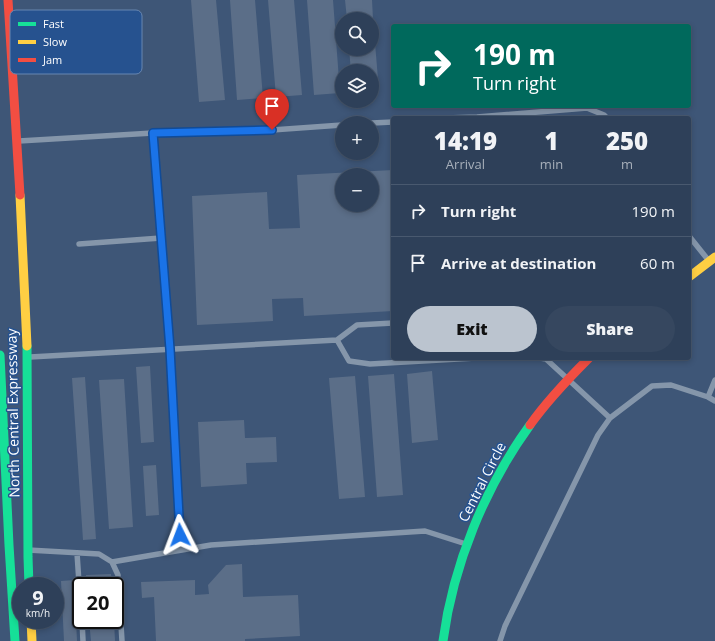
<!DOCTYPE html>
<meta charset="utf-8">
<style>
:root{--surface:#2e4059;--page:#36475f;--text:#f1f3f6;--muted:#a7afba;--line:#49596f;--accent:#bbc4cf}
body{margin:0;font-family:"Open Sans",sans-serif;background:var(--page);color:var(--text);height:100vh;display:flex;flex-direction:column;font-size:15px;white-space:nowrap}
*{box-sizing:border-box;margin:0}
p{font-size:13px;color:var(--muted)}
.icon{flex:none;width:22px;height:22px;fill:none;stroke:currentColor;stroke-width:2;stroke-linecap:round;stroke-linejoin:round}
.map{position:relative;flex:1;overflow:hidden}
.panel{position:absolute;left:391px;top:116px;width:300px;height:244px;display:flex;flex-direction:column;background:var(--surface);border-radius:4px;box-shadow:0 2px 6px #0003,0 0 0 1px var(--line)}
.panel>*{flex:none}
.top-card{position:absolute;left:391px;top:24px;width:300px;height:84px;border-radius:4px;box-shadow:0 2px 6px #0003,0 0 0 1px var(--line);background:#00695c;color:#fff;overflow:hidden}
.controls{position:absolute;left:335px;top:12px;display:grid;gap:8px}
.controls a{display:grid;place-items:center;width:44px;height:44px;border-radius:50%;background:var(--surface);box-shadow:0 2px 6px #0003,0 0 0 1px var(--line);font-size:20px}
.speed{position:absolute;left:12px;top:577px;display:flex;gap:8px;font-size:20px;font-weight:700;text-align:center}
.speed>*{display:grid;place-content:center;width:52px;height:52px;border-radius:50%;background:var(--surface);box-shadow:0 2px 6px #0003,0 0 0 1px var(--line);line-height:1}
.speed small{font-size:10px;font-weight:400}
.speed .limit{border:2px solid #111;border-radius:6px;background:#fff;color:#111}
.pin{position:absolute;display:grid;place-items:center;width:34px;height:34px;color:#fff;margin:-41px -17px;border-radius:50% 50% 50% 0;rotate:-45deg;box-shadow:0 0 4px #0007}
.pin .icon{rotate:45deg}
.me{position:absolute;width:44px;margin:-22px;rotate:357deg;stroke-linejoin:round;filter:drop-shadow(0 0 3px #0008)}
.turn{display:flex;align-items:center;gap:14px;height:84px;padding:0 16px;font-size:18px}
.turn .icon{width:52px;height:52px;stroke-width:2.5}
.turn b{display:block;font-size:28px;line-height:34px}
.eta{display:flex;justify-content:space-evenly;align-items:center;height:68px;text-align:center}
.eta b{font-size:24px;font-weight:800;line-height:28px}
.action{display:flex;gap:8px;margin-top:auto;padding:8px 16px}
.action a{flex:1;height:46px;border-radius:24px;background:var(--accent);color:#111;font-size:16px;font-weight:800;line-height:46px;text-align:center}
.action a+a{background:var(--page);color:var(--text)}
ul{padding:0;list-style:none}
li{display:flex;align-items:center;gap:12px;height:52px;padding:0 16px;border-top:1px solid var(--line)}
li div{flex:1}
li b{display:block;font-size:15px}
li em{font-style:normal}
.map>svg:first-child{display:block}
.building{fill:#5b6e88;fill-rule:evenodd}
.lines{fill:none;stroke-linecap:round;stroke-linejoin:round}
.lane{stroke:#8596aa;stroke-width:5.5}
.fast{stroke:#16e098;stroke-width:9}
.slow{stroke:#ffcf43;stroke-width:9}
.jam{stroke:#f24e42;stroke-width:9}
.route-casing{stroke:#114b97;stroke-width:10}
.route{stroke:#1a73e8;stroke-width:7}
.labels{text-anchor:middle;stroke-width:3;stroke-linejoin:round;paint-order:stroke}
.street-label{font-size:14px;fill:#fff;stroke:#26528f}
.key{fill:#26528f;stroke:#6786b1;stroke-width:1}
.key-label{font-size:11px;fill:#fff}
</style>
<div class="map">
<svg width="715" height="641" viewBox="0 0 715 641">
<rect width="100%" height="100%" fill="#3e5677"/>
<path class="building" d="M191 0H216L225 100 199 102Z
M230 0H255L263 98 237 100Z
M268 0H294L302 95 276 97Z
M307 0H333L340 93 314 95Z
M345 0H372L373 19H347Z
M372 19H373L379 91H372V71H351L349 49H372Z
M393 170V311L304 316 303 298 272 299 273 321 197 325 192 196 267 192 269 229 300 228 297 175ZM342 175H372V205H342Z
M150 366 154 442 141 443 136 367Z
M432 371 438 440 412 443 407 374Z
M394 374 403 495 377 497 368 376Z
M355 376 365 497 339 499 329 378Z
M85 377 96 539 83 540 72 378Z
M124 379 133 527 109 529 99 380Z
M244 420 245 438 276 437 277 462 246 463 247 484 201 487 198 422Z
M156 465 159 515 146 516 143 466Z
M242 564 243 597 298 595 300 636 245 639V641H156L154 597 142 598 141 582 195 580V595L209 594 208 585 226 565Z
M111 574 112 586H87L86 575Z
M74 580 77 641H64L61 581Z
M89 620H114L115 641H91Z"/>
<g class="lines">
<path class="lane" d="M445 118 477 117 587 108 604 115 607 118
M372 123 393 122
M153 133 170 349 180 550
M19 141 153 133 272 130 342 125
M689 236 709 261
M79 244 161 238
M337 340 349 361 370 364 476 358
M30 357 337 340 357 325 393 323
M540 358 546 359 610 418
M708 397 715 380
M28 550 99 554 112 562 118 575 122 641
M77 553 81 613
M112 562 211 545 425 531 466 544
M82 620 83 641
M500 641 505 626 598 435 610 418 652 386 671 385 708 397 715 401"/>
<path class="fast" d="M27 346 28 557 29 586
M0 355 9 545 15 641
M443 641C453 565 485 487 530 425"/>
<path class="slow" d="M20 195 27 346
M689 277 715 257
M31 620 32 641"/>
<path class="jam" d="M8 0 20 195
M530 425C547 401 568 379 589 358"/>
</g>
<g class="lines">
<defs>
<path id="route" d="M180 535 170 349 153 133 272 130"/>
</defs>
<use href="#route" class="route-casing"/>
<use href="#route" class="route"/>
</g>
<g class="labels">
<g class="street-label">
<text transform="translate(13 413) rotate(-91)" y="5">North Central Expressway</text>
<text transform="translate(482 482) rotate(-63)" y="5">Central Circle</text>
</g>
</g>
<rect x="10" y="10" width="132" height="64" rx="6" class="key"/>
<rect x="18" y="22" width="18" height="4" fill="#16e098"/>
<rect x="18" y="40" width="18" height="4" fill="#ffcf43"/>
<rect x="18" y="58" width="18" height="4" fill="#f24e42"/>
<g class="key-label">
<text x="43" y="28">Fast</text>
<text x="43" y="46">Slow</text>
<text x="43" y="64">Jam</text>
</g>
</svg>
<div class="controls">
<a><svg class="icon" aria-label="search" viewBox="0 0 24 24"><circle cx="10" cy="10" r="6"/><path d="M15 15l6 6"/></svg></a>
<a><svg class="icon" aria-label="layers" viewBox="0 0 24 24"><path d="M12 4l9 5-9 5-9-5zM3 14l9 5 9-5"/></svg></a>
<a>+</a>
<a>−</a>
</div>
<div class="speed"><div>9<small>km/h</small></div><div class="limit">20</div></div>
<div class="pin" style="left:272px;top:130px;background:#d93025"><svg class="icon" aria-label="arrive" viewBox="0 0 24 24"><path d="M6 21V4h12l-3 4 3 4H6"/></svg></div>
<svg class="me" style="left:180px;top:535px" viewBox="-20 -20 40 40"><path d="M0-17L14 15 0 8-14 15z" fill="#1a73e8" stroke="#fff" stroke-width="4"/></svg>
<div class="top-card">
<div class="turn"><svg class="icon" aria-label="right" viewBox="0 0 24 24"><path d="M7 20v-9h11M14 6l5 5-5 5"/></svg><div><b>190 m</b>Turn right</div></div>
</div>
<section class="panel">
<div class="eta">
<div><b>14:19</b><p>Arrival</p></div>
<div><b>1</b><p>min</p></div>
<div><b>250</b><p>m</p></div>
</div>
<ul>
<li><svg class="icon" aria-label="right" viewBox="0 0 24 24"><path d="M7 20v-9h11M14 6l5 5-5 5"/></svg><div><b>Turn right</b></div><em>190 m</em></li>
<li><svg class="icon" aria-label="arrive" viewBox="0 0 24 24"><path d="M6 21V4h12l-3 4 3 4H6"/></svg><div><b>Arrive at destination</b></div><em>60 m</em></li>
</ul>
<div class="action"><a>Exit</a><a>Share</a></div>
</section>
</div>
